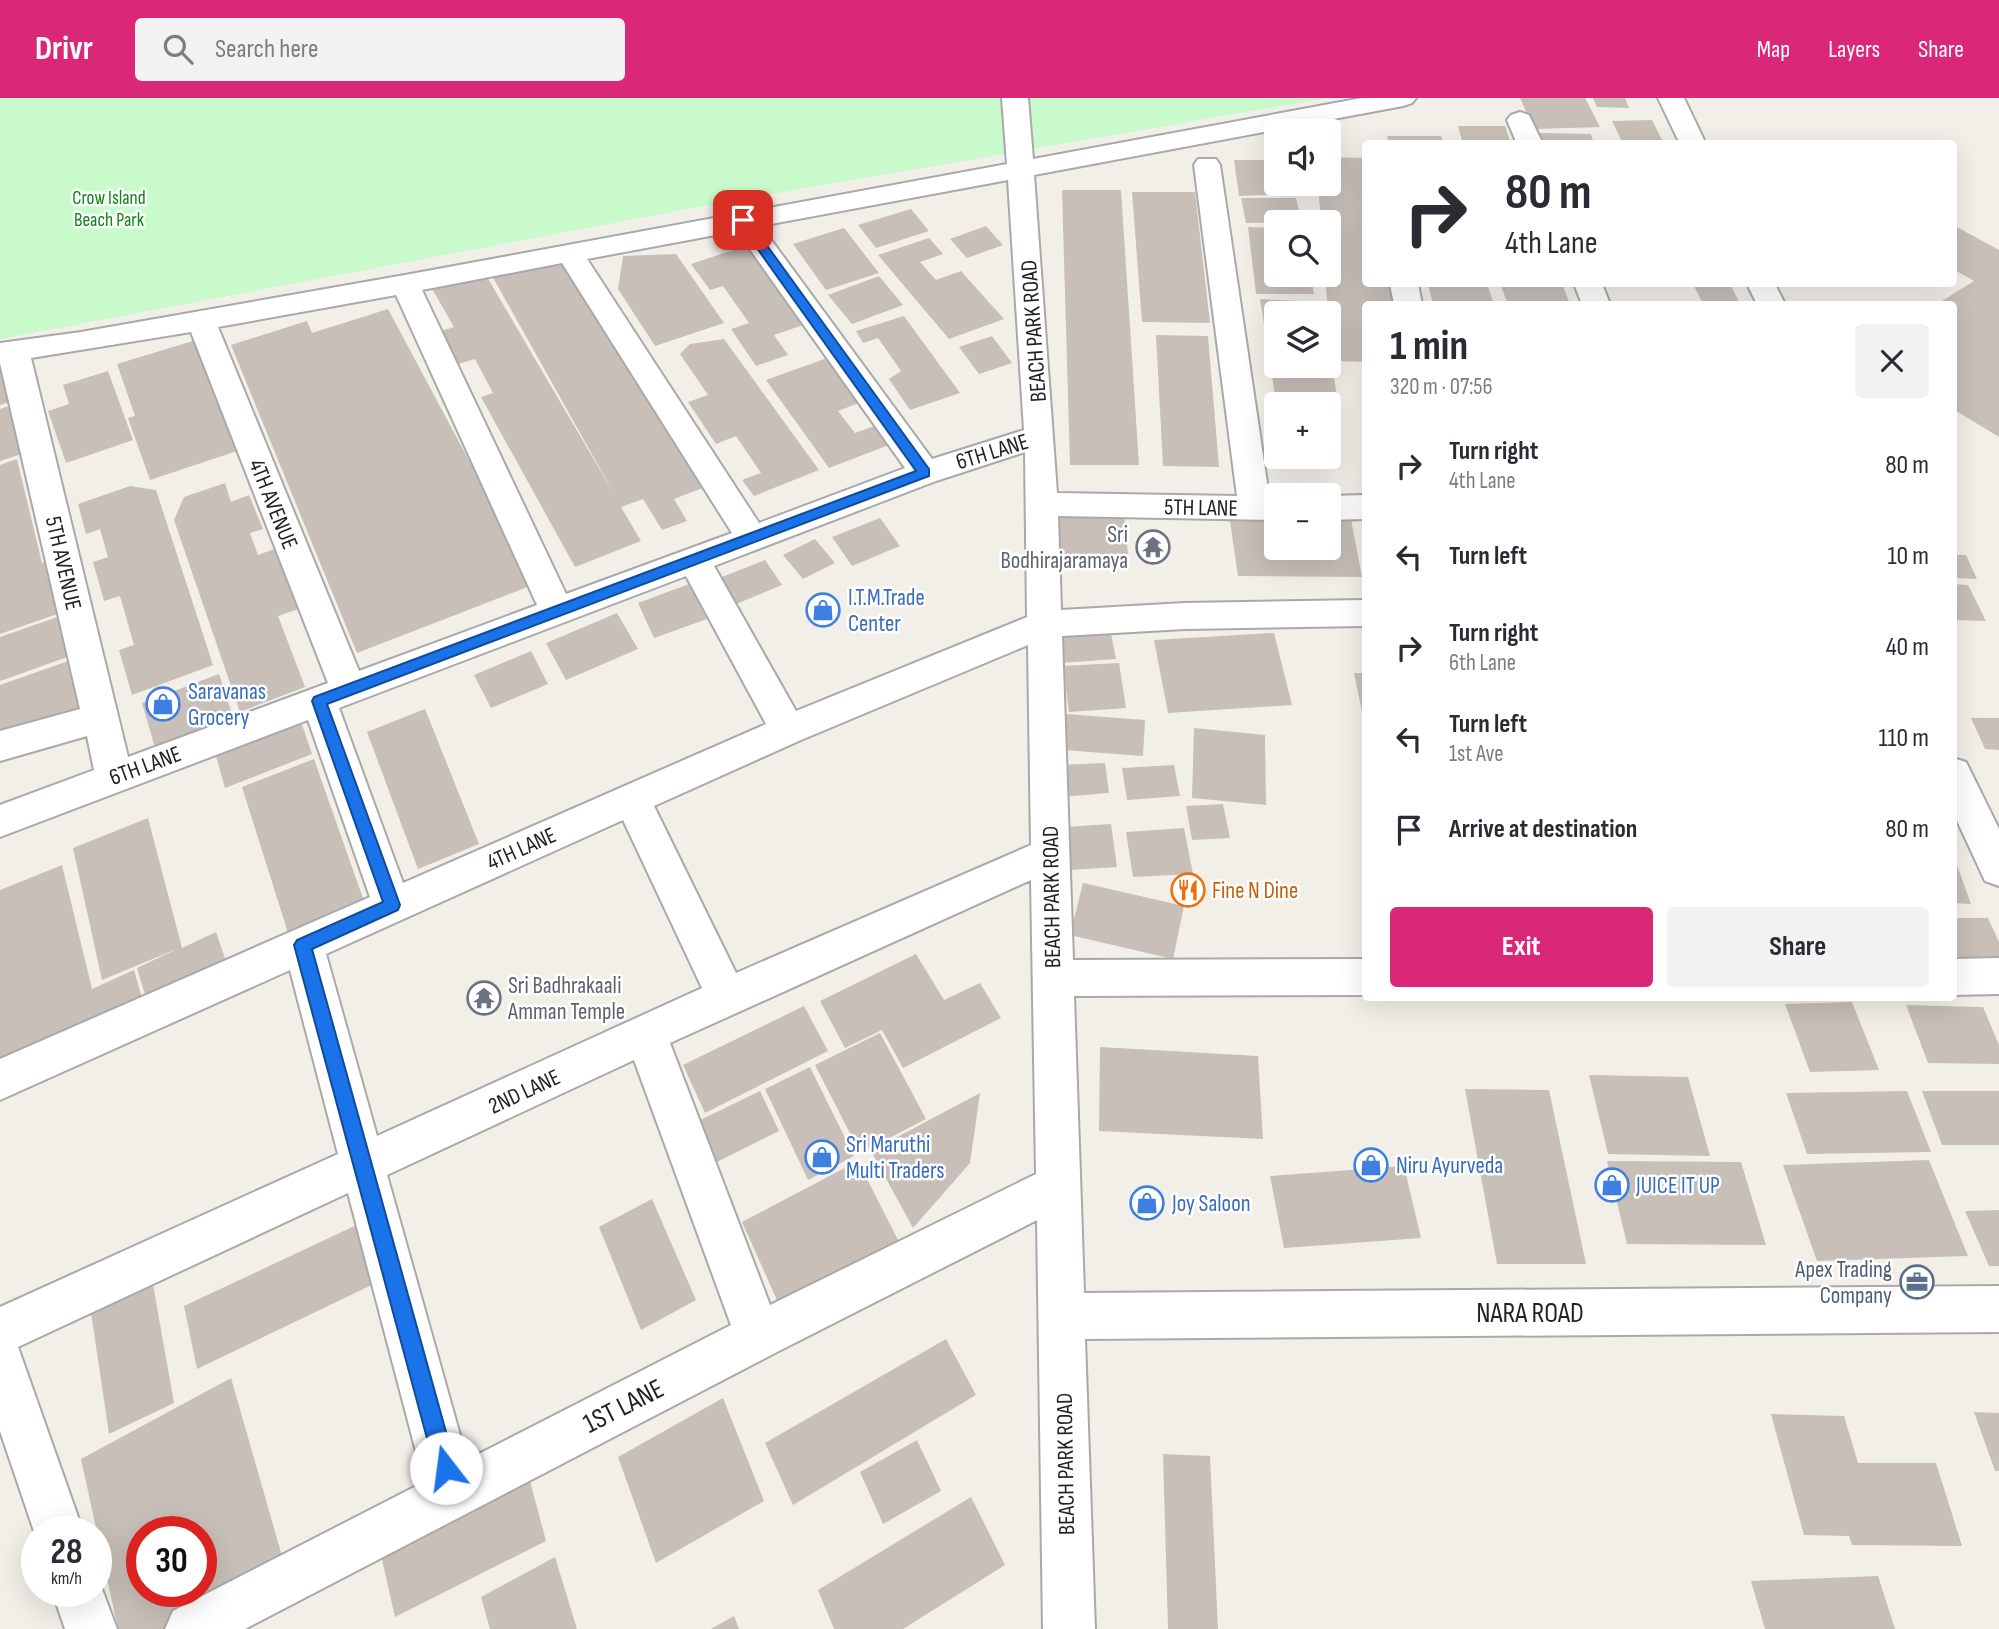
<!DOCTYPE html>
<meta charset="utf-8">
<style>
:root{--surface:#fff;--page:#f2f2f3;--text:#2b2b33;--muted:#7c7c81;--accent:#db2777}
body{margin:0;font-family:"Sofia Sans Condensed",sans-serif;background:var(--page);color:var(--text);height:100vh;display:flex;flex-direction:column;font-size:26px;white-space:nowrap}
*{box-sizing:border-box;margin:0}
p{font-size:23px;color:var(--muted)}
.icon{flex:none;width:38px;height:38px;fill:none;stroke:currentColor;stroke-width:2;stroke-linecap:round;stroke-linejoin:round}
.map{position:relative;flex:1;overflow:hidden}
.sheet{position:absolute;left:1362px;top:203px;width:595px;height:700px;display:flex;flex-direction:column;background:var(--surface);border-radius:7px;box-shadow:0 7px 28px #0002}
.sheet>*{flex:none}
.top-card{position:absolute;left:1362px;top:42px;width:595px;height:147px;border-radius:7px;box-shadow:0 7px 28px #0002;background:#fff;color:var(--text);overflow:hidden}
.tools{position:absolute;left:1264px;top:21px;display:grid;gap:14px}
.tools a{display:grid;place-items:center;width:77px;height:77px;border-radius:7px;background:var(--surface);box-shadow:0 7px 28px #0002;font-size:35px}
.speed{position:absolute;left:21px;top:1418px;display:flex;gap:14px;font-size:35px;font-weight:700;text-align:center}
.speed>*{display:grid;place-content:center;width:91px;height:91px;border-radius:50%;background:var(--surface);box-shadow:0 7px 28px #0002;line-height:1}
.speed small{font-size:18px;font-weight:400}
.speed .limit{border:10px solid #d22;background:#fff;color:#111}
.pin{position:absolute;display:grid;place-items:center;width:60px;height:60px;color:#fff;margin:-30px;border-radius:14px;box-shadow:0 4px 10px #0006}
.me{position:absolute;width:77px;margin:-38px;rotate:345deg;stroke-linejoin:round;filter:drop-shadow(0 0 5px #0008)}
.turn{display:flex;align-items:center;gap:24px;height:147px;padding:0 28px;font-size:32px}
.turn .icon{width:91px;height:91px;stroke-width:2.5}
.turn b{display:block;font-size:49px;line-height:60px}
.round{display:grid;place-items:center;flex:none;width:74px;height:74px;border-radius:7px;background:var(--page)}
.summary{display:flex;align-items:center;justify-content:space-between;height:119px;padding:0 28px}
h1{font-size:42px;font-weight:700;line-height:52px}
.action{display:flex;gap:14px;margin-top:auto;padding:14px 28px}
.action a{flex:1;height:80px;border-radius:7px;background:var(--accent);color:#fff;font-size:28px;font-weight:700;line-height:80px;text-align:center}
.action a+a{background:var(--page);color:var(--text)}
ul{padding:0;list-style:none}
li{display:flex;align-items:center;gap:21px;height:91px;padding:0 28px}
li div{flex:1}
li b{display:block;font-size:26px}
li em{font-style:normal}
header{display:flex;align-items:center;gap:42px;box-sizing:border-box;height:98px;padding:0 35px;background:var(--accent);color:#fff}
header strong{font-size:33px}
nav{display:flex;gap:38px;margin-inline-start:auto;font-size:24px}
.search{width:490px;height:63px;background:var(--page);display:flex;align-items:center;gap:18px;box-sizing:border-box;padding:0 24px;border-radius:7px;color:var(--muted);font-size:26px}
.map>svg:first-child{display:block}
.park{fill:#c8facc}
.building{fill:#c7bfb8;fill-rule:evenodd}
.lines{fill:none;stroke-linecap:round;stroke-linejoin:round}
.minor-casing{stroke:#a9a9a9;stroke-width:4}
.minor{fill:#fff;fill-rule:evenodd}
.route{fill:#1a73e8;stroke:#114b97;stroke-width:2}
.labels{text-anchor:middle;stroke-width:5;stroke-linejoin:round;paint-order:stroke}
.far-park-label{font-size:19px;fill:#0c8416;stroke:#fff}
.street-label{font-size:23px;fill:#222;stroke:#fff}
.worship-label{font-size:23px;fill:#5b616d;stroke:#fff;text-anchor:end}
.shop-label{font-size:23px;fill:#366cbe;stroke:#fff;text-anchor:start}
.food-label{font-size:23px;fill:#c56008;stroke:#fff;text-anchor:start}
.service-label{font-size:23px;fill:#4e5e75;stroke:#fff;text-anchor:end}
.near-street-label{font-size:28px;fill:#222;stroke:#fff}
</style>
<header>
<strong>Drivr</strong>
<div class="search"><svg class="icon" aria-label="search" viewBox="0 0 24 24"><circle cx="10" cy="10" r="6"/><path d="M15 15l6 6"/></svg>Search here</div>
<nav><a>Map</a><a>Layers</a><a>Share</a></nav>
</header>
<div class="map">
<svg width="1999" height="1531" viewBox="0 0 1999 1531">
<rect width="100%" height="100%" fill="#f2efe9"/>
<path class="park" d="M0 0H1327L720 105 0 241Z"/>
<path class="building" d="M1520 0H1585L1600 29 1534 31Z
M1593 0H1625L1629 10 1597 9Z
M1652 22 1664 46H1623L1612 23Z
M1458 28H1505L1511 46H1463Z
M1539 35 1591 36 1594 46H1542Z
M1387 38H1441L1444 46H1389Z
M1328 59 1364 60 1365 186H1395L1398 206H1365V264L1332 263 1325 177H1328V124H1321L1318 86H1328Z
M1234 62H1276V86H1291L1292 96 1239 98Z
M1062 92H1121L1139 367H1070Z
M1132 94H1195L1210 225 1142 224Z
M1241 100H1296L1302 124 1246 125Z
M911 111 929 133 876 150 858 127Z
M1953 127 1999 152V339L1953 311V206H1937L1974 183 1953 171Z
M986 128 1003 147 967 160 950 141Z
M1248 129 1276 130V177H1311L1314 196H1256Z
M844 130 879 175 826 192 793 146Z
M929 140 943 156 920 164 936 182 961 173 1004 221 949 241 878 157Z
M748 147 806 226 774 237 788 257 756 268 731 231 749 225 723 188 710 192 691 166Z
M676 156 724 225 655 248 618 191 623 158Z
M567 161 708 388 674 401 687 423 662 432 643 401 621 409 641 443 575 469 481 299 493 295 475 261 458 266 441 233 454 229 431 189 483 172 617 401 491 176Z
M879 178 903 207 852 226 828 197Z
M1428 186H1487L1494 206H1433Z
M1500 186H1562L1570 206H1508Z
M1693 186H1730L1740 206H1703Z
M1260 201 1318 204 1320 215H1276V268H1328L1330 254 1338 305 1276 304Z
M388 211 535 486 357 555 231 247 307 223 312 235Z
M904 218 960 295 910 312 889 281 901 273 878 240 863 245 856 233Z
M1156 237 1208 238 1219 369 1163 368Z
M992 238 1012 265 979 276 959 249Z
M724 241 819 372 754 398 742 382 761 375 736 338 716 346 688 304 708 297 680 256 690 246Z
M193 243 212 292 218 291 243 351 150 382 128 320 135 318 117 266Z
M830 259 864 303 838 313 855 335 880 326 894 345 829 370 766 282Z
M0 262 12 303 0 307Z
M108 273 133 342 66 365 48 313 69 306 63 287Z
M9 308 22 356 0 363V311Z
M17 361 42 465 53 461 66 513 0 536V367Z
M225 385 231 404 249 397 263 431 250 435 258 457 277 450 301 510 278 518 305 589 240 614 174 422 184 399Z
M130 388 156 392 213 567 132 597 119 552 134 547 120 498 104 503 93 464 108 459 100 431 86 436 78 406Z
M1055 416H1124L1128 456 1056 457Z
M1276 416V450H1328V416H1350L1362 479 1238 478 1229 417Z
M880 420 900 448 852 468 832 439Z
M815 441 835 465 803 481 783 457Z
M1953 457H1966L1977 481 1953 480Z
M765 462 782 487 729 509 714 482Z
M689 486 707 521 654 540 638 505Z
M1953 486 1968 487 1986 523 1953 522Z
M617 515 638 551 566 582 546 545Z
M63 517 73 557 0 583V539Z
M1109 526 1116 561 1061 565 1056 529Z
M1274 535 1292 607 1168 615 1154 542Z
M531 553 548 586 491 610 474 577Z
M74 561 87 611 0 643V587Z
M1119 565 1126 610 1069 614 1063 568Z
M1354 575H1365V624H1364Z
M219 576 234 622 156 653 142 605Z
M425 611 479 746 418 771 367 634Z
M298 615 312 656 225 690 213 647Z
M1066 616 1145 622 1143 658 1063 652Z
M1971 620H1999V652L1985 651Z
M1194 630 1265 637 1266 707 1192 700Z
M314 661 365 806 289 838 242 689Z
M1105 665 1109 695 1061 699 1057 667Z
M1174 667 1180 698 1127 702 1122 670Z
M1223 706 1230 740 1192 742 1186 708Z
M148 720 182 850 216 834 230 875 150 913 137 870 179 850 102 882 73 750Z
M1111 726 1117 769 1070 772 1065 729Z
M1184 730 1193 776 1133 779 1126 734Z
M1953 756 1971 806 1953 805Z
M62 767 92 891 134 872 146 914 0 979V792Z
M1083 785 1184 808 1173 861 1070 837Z
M1953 820H1988L1999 844V862H1953Z
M916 856 944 902 980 885 1001 920 903 970 882 932 845 950 820 903Z
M1852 904 1879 972 1810 974 1785 906Z
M1906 907 1983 909 1999 947V966L1928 965Z
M804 908 828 953 705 1015 683 967Z
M880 935 926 1021 860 1055 815 967Z
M1100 949 1258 958 1263 1041 1099 1033Z
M810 969 854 1058 808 1082 765 991Z
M1589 977 1688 979 1710 1058 1608 1056Z
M1465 991 1549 992 1586 1166H1497Z
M760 993 779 1033 709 1068 690 1027Z
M1907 993 1931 1054 1807 1056 1786 995Z
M1922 993H1999V1047H1942Z
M980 995 970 1065 913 1130 871 1053Z
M1929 1062 1968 1158 1817 1163 1783 1067Z
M858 1063 900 1146 781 1211 742 1124Z
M1607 1063 1741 1064 1766 1147 1627 1146Z
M1404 1068 1421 1140 1284 1150 1270 1078Z
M652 1101 696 1202 641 1232 599 1129Z
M1999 1112V1168H1989L1965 1113Z
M363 1124 380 1183 197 1271 184 1208Z
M152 1181 174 1305 109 1336 90 1208Z
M946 1241 976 1297 793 1407 765 1345Z
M231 1280 284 1465 171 1531H118L81 1361ZM142 1433H201V1493H142Z
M723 1300 764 1403 656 1465 618 1359Z
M1974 1314 1999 1315V1373H1995Z
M1771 1316 1844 1318 1858 1365H1936L1962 1448 1852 1447 1849 1438 1804 1437Z
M917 1342 941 1393 883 1426 860 1374Z
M1163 1356 1210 1358 1218 1531H1168Z
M527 1372 546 1443 395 1519 378 1444Z
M971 1399 1005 1467 903 1531H834L818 1492Z
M555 1459 577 1531H490L481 1499Z
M1878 1478 1895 1531H1765L1751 1483Z
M734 1518 739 1531H711Z"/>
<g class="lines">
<defs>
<path id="minor" d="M1002 0H1028L1033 61 1362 0H1416L1412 5 1403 8 1034 77 1057 395 1237 398 1194 67 1198 61H1216L1220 67 1269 398H1276V422L1058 418 1061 512 1185 505 1365 502V528L1185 531 1062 538 1073 862 1365 861V897L1074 898 1084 1195 1999 1188V1234L1085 1241 1095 1531H1043L1037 1122 775 1255 245 1531H165L173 1513 424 1384 348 1095 18 1249 83 1433H37V1442L0 1333V1209L338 1056 290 872 0 1002V961L370 799 308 622 0 739V707L94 672 87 638 0 663V633L80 611 0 265V245L81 234 405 177 1007 66ZM1008 82 1024 332 932 361 761 128ZM737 133 905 370 759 425 587 161ZM562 165 732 435 566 496 422 192ZM396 197 537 507 359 573 218 229ZM191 234 328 585 128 659 31 260ZM1025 354 1027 519 796 613 714 468 936 383ZM686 478 766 626 403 785 339 610ZM1028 547 1031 747 736 875 654 708 801 642ZM623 722 702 890 377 1038 326 856ZM1031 782 1036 1076 770 1207 670 945ZM634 962 731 1227 467 1362 387 1077Z
M1658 0H1684L1706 46H1680Z
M1520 14 1529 17 1543 46H1517L1507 22 1511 17Z
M1390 186H1418L1422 206H1394Z
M1574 186H1602L1610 206H1582Z
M1747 186H1775L1785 206H1757Z
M1365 397V421L1328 422V398Z
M1953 660 1966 664 1999 731V788L1985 783 1953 714Z
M1999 860V896L1953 897V861Z
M96 1475 117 1531H65L52 1493H96Z"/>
</defs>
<use href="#minor" class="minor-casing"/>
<use href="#minor" class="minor"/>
</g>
<path class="route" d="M739 120H747L929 371V378L327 606 400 807 398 812 312 851 456 1370 453 1377 446 1380 438 1377 435 1370 294 847 297 842 383 804 312 603 314 599 916 373 739 125Z"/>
<defs>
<symbol id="temple-ring" viewBox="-11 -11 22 22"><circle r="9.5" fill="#fff" stroke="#6b7280" stroke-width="1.5"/><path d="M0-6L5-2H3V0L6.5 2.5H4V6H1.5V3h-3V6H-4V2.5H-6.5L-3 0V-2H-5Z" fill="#6b7280"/></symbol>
<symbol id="shop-ring" viewBox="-11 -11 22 22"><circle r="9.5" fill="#fff" stroke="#3f7fe0" stroke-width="1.5"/><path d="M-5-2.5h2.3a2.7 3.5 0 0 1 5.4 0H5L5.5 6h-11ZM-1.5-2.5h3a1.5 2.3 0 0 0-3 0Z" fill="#3f7fe0"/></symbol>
<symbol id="restaurant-ring" viewBox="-11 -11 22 22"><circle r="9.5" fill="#fff" stroke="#e8710a" stroke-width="1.5"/><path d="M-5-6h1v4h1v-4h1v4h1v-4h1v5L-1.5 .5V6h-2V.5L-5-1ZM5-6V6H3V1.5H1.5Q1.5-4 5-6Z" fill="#e8710a"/></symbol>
<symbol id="office-ring" viewBox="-11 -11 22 22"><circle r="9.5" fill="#fff" stroke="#5c6f8a" stroke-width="1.5"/><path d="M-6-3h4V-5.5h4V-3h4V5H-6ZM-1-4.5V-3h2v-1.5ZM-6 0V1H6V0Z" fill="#5c6f8a"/></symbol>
</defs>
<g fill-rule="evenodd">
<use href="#temple-ring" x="1134" y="430" width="38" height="38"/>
<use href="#shop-ring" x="804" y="493" width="38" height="38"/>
<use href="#shop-ring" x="144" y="587" width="38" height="38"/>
<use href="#restaurant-ring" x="1169" y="773" width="38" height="38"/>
<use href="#temple-ring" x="465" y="881" width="38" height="38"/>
<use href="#shop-ring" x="803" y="1040" width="38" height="38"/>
<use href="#shop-ring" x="1352" y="1048" width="38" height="38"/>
<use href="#shop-ring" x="1593" y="1068" width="38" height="38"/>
<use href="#shop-ring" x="1128" y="1086" width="38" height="38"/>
<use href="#office-ring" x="1898" y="1165" width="38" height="38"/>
</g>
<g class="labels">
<g class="far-park-label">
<text x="109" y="106">Crow Island<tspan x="109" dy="22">Beach Park</tspan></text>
</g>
<g class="street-label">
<text transform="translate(1033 233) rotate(-94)" y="8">BEACH PARK ROAD</text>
<text transform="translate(992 353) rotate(-17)" y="8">6TH LANE</text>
<text transform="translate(274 406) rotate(68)" y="8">4TH AVENUE</text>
<text transform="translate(1201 409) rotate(1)" y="8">5TH LANE</text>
<text transform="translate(64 465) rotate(77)" y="8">5TH AVENUE</text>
<text transform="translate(145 667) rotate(-20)" y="8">6TH LANE</text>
<text transform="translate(521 750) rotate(-24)" y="8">4TH LANE</text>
<text transform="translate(1051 799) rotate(-91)" y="8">BEACH PARK ROAD</text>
<text transform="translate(524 993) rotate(-25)" y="8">2ND LANE</text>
<text transform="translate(1065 1366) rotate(-91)" y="8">BEACH PARK ROAD</text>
</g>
<g class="worship-label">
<text x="1128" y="444">Sri<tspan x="1128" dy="26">Bodhirajaramaya</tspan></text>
<text x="508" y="895" text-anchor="start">Sri Badhrakaali<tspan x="508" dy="26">Amman Temple</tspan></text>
</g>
<g class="shop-label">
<text x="848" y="507">I.T.M.Trade<tspan x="848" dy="26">Center</tspan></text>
<text x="188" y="601">Saravanas<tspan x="188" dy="26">Grocery</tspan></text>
<text x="846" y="1054">Sri Maruthi<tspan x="846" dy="26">Multi Traders</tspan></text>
<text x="1396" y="1075">Niru Ayurveda</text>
<text x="1636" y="1095">JUICE IT UP</text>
<text x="1172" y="1113">Joy Saloon</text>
</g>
<g class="food-label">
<text x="1212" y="800">Fine N Dine</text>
</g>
<g class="service-label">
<text x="1892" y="1179">Apex Trading<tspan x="1892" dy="26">Company</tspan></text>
</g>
<g class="near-street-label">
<text x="1530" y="1224">NARA ROAD</text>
<text transform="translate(623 1307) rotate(-27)" y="10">1ST LANE</text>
</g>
</g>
</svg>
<div class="tools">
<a><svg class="icon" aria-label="sound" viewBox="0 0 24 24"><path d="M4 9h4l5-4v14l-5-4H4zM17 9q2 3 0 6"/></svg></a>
<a><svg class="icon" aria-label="search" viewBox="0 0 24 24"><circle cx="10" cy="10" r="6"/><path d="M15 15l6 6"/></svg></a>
<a><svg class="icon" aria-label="layers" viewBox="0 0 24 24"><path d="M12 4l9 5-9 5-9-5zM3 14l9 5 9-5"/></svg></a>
<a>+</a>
<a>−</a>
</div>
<div class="speed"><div>28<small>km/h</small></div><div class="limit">30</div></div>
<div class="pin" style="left:743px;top:122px;background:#d93025"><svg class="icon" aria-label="arrive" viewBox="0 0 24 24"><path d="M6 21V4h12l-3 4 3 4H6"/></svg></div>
<svg class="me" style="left:446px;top:1370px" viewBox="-20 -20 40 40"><circle r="19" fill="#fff"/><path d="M0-13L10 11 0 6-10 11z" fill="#1a73e8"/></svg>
<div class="top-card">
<div class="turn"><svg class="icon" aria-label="right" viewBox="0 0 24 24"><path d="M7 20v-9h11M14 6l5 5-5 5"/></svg><div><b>80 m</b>4th Lane</div></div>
</div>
<section class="sheet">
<div class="summary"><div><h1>1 min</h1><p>320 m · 07:56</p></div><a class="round"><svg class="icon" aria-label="close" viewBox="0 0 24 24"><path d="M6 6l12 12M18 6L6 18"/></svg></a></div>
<ul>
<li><svg class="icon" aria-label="right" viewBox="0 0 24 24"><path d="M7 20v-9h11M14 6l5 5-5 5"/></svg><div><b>Turn right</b><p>4th Lane</p></div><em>80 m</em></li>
<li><svg class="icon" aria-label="left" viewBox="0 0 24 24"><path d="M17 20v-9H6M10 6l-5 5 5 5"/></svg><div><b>Turn left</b></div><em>10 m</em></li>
<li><svg class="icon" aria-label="right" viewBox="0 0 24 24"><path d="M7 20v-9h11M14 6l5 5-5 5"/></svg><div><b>Turn right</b><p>6th Lane</p></div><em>40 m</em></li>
<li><svg class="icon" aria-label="left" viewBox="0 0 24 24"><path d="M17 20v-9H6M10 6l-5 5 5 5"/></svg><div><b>Turn left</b><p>1st Ave</p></div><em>110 m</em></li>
<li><svg class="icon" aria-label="arrive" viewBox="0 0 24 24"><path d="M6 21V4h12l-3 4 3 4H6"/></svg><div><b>Arrive at destination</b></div><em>80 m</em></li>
</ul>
<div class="action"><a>Exit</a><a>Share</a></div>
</section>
</div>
